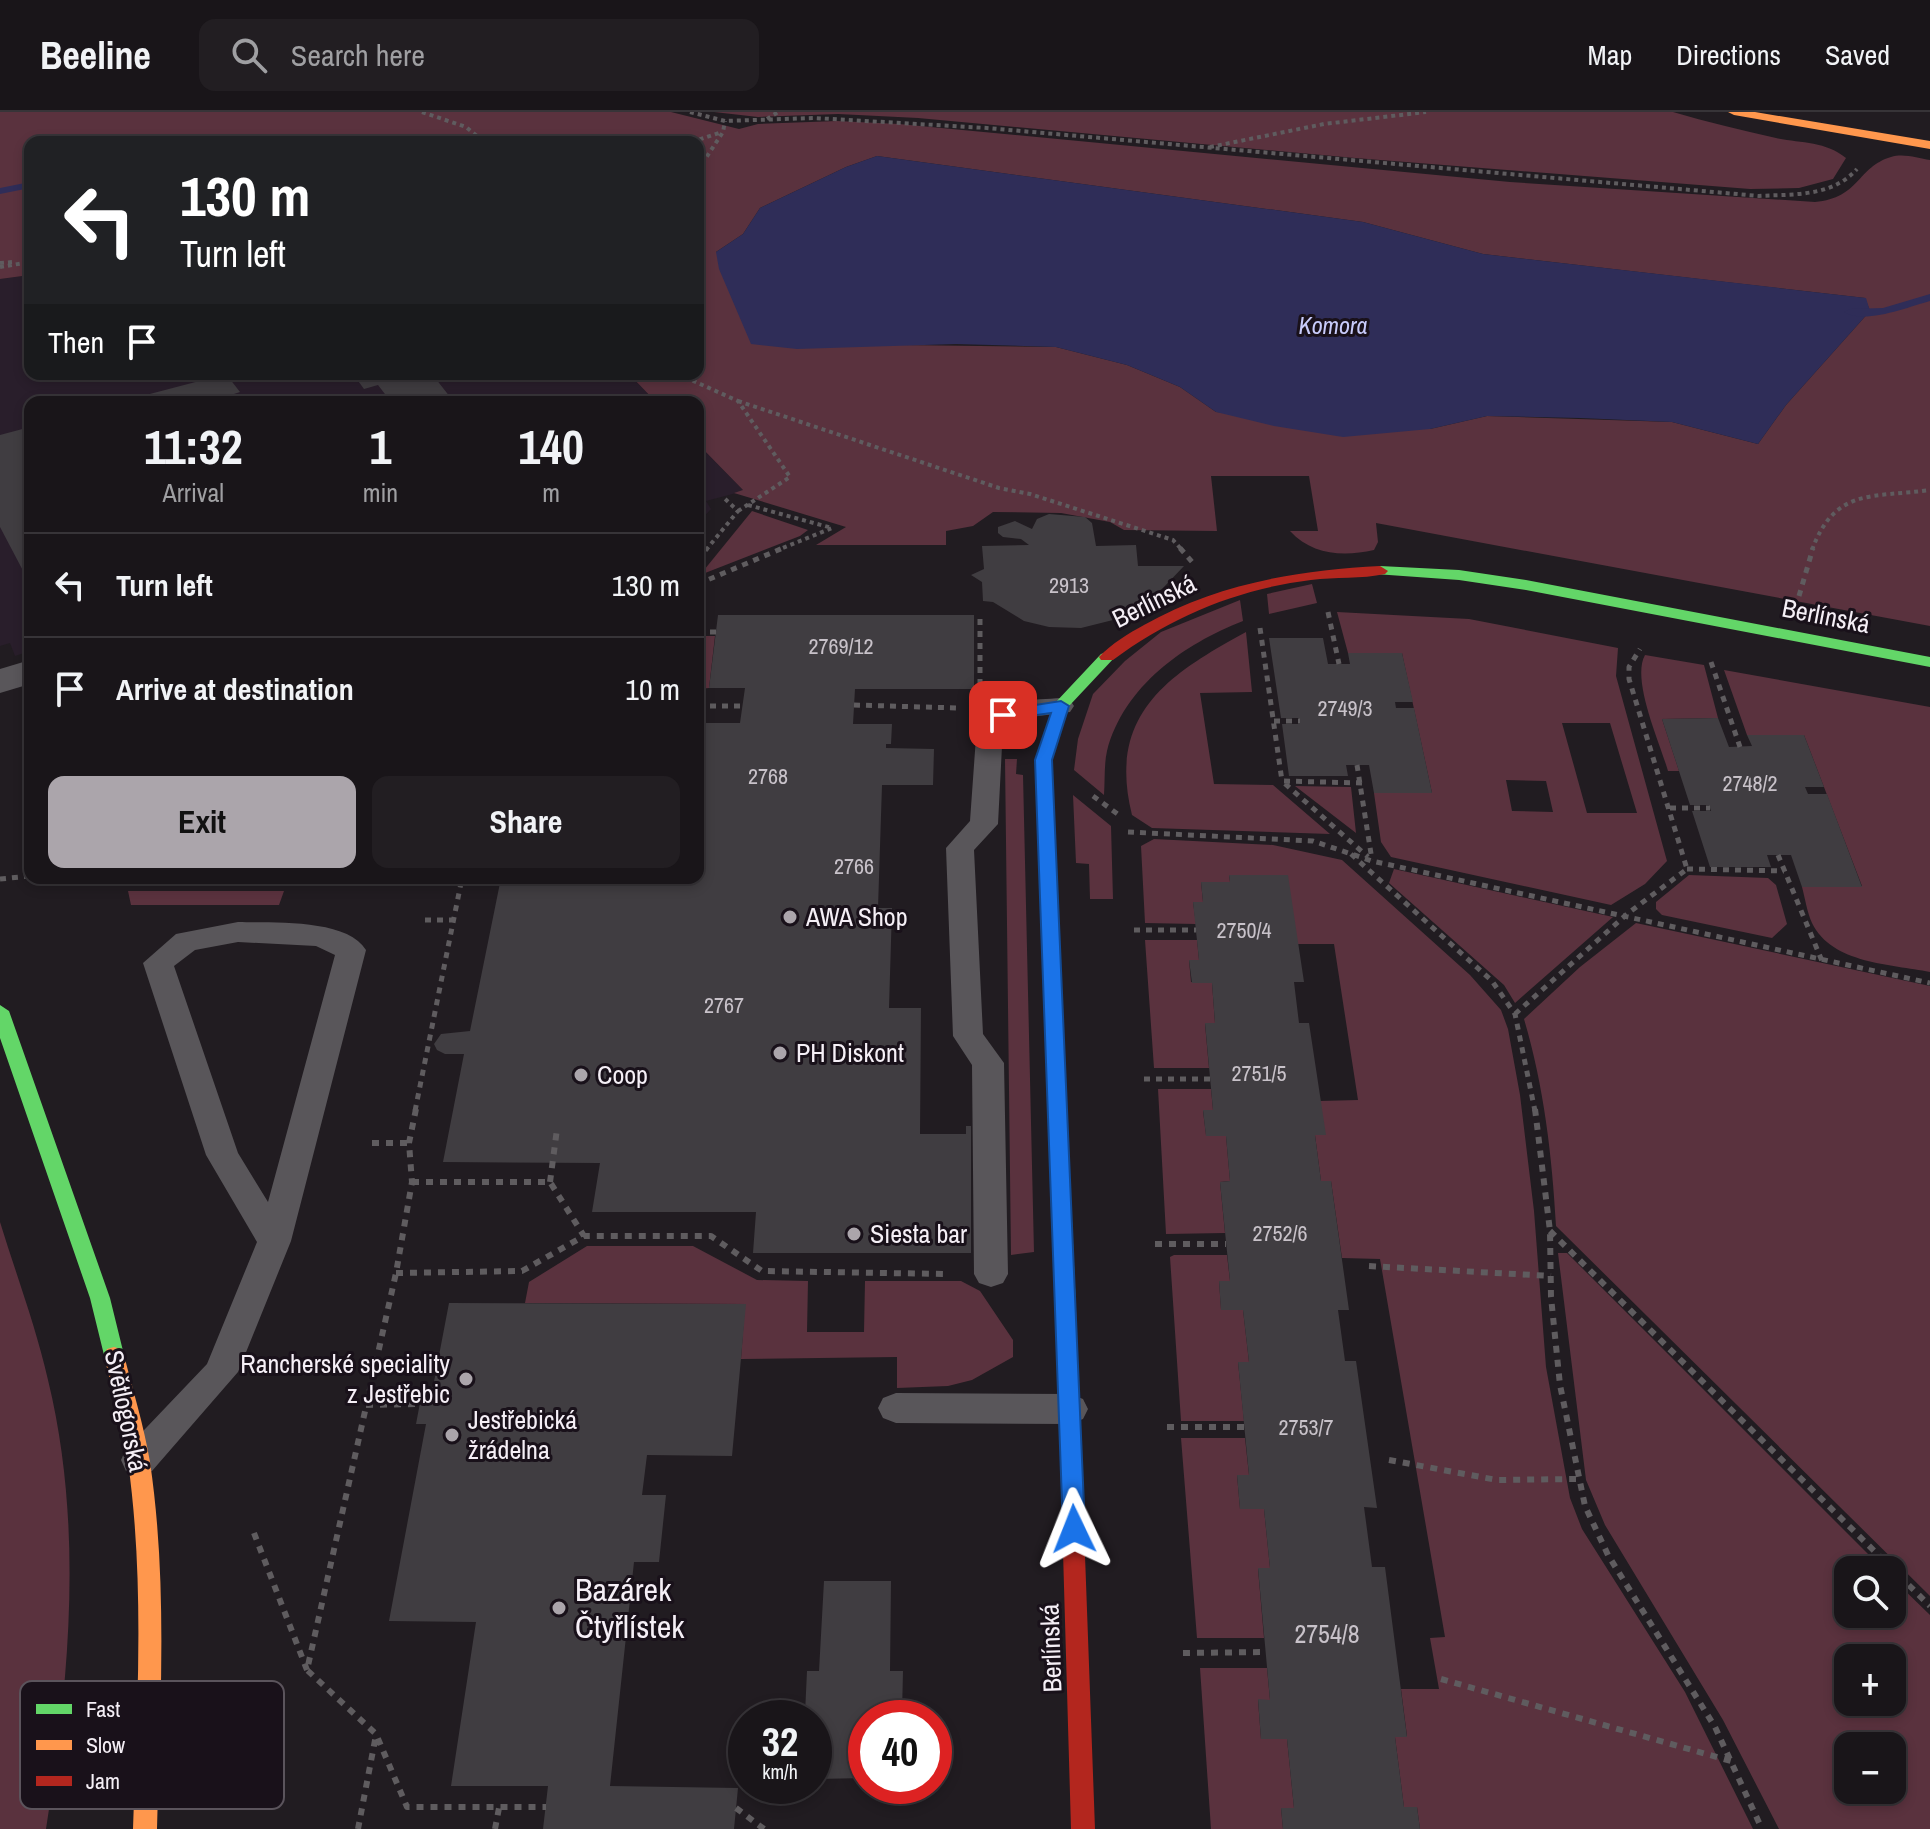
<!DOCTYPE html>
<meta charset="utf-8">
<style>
:root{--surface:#191519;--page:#221e22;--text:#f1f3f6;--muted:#9f9fa2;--line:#373438;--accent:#aba5ab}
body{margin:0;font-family:"Archivo Narrow",sans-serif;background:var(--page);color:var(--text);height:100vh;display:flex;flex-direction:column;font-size:30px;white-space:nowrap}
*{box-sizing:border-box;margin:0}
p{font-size:26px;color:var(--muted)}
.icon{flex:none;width:44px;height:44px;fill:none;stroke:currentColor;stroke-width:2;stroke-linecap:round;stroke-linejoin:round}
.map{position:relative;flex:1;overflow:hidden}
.details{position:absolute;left:24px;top:284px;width:680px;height:488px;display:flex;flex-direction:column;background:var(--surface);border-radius:16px;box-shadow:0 4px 12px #0003,0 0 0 2px var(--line)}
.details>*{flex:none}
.guide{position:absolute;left:24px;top:24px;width:680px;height:244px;border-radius:16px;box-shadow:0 4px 12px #0003,0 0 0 2px var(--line);background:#202124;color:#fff;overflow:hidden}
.fabs{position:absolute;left:1834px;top:1444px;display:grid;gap:16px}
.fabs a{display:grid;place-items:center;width:72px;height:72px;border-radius:16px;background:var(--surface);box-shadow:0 4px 12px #0003,0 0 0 2px var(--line);font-size:40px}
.speed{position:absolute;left:728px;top:1588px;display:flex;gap:16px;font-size:40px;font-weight:700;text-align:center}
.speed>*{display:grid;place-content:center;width:104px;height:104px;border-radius:50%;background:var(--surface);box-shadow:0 4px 12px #0003,0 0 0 2px var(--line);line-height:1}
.speed small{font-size:20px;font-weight:400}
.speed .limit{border:12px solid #d22;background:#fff;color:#111}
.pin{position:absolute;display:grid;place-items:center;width:68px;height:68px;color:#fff;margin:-34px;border-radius:16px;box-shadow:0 4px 12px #0006}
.me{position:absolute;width:88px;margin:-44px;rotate:358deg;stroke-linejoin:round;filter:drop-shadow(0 0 6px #0008)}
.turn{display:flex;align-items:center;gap:28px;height:168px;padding:0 24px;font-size:36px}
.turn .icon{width:104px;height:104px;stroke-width:2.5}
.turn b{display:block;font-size:56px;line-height:68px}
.then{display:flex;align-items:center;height:76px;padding:0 24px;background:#0003;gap:16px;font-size:30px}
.eta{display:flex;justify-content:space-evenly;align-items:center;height:136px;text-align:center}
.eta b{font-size:48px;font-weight:800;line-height:56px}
.cta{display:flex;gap:16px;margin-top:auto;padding:16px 24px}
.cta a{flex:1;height:92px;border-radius:16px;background:var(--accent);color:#111;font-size:32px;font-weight:800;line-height:92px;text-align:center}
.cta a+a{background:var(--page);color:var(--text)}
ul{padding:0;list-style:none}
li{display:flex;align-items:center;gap:24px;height:104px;padding:0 24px;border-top:2px solid var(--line)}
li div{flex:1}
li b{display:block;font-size:30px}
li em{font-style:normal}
header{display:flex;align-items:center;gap:48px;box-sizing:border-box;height:112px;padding:0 40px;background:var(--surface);border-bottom:2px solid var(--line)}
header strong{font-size:38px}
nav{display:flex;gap:44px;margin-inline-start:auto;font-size:28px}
.search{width:560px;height:72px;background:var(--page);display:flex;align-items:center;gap:20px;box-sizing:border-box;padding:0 28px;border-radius:16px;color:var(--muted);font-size:30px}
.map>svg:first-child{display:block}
.built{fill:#291e2b}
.green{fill:#5a323e;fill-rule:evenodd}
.water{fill:#2f2d58}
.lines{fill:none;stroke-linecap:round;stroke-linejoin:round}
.stream{fill:#2f2d58;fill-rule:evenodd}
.building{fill:#403d41}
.path-far2{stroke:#5f5c5f;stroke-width:4;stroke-dasharray:4 4;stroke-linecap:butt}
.path-far1{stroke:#5f5c5f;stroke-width:5;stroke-dasharray:6 6;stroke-linecap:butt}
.path{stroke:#5f5c5f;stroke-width:6;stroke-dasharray:7 7;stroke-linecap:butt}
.lane{fill:#59565a;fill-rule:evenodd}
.street{fill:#59565a;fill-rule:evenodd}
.fast{fill:#63d668;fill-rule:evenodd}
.slow{fill:#ff974d;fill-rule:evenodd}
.jam{fill:#b3261e;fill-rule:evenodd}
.route{fill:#1a73e8;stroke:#114b97;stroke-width:2}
.poi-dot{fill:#aba5ab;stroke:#19111a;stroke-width:3}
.labels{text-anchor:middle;stroke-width:6;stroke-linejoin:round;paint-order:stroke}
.number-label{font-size:22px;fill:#c8c2c9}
.far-water-label{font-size:24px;font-style:italic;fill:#c8cbfa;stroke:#19111a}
.street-label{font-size:26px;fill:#f5eff6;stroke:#19111a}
.poi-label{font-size:26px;fill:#f5eff6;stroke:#19111a;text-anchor:start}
.near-number-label{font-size:26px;fill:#c8c2c9}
.near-poi-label{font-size:32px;fill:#f5eff6;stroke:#19111a;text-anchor:start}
.key{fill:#19111a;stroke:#5b545c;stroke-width:2}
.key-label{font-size:22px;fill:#f5eff6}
</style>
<header>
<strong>Beeline</strong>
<div class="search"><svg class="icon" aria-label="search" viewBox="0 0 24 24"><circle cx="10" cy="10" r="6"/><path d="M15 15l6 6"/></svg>Search here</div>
<nav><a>Map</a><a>Directions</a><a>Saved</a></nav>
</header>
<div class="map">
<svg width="1930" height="1717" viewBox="0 0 1930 1717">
<rect width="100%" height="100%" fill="#211c21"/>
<path class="built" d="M30 163V262H629L656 290H30V539L15 544 10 531 0 534V167Z
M698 332 744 379 706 389 711 397 698 411Z"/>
<path class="green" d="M0 0H671L739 17 758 12 837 9 899 12 1510 70 1815 90C1860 86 1857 55 1891 45 1903 41 1918 46 1930 48V514L1376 411 1378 430 1374 438C1343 445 1312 443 1290 419H1318L1309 364H1211L1217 419 1124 418 1110 410 1061 401 993 400 973 414 946 419V433H816L846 415 734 381 743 378 698 332V290H656L629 262H698V30H30V163L0 167ZM877 44 1363 110 1483 142 1865 186 1870 199 1786 293 1758 332 1672 310 1487 304 1430 317 1216 300 1180 275 1127 253 1056 235 901 233 716 140 743 122 760 96 846 55Z
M714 0H1673C1707 10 1741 18 1776 26 1800 31 1826 29 1846 46L1833 67 1799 76 1750 77 1355 46 918 6 838 2 758 5Z
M752 399 808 418 800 424 700 463Z
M1312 472 1317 491 1269 502 1267 482Z
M1240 488 1243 509C1184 532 1124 574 1107 639 1104 652 1105 669 1104 683L1074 658 1078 627 1093 582 1125 549 1161 520Z
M1337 500 1469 507 1618 536 1616 564 1667 749 1645 772 1611 793 1391 745 1381 730 1374 681H1432L1402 541H1348ZM1562 611H1610L1637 701H1587ZM1506 668 1546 669 1553 700 1512 699Z
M1246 520 1252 580 1200 581 1214 672 1273 673 1330 722 1152 716 1132 703C1107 603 1167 563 1246 520Z
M698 524H715L709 576 698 577Z
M1645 543 1704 553 1718 606 1662 607 1679 659H1668C1660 631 1631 568 1645 543Z
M1724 558 1930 595V860C1891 852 1832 852 1812 811 1807 800 1805 786 1802 775L1862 774 1804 623H1747Z
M1005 647H1017L1016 662 1023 663 1034 1140 1011 1143Z
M1295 674 1351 675 1356 721Z
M1073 683 1111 714 1113 787H1090L1089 752 1076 751Z
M1154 727 1273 733 1342 748 1470 863 1501 898 1508 917 1520 983 1534 1099 1546 1255 1570 1386 1582 1417 1685 1580 1753 1717H1420L1417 1695H1404L1395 1625 1407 1624 1401 1577H1439L1430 1526 1445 1525 1380 1147 1342 1146 1331 1069H1321L1315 1023H1325L1320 989 1358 988 1334 832H1298L1229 763 1230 770H1201L1203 790H1193L1196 812 1145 811 1141 734Z
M1394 757 1613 805 1515 891 1504 873 1389 771Z
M1689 763 1768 766 1776 773 1787 812 1772 826 1662 803 1656 797V790Z
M128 779H284L279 793H131Z
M1636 811 1930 874V1484L1556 1114C1552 1043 1544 975 1524 907L1580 855Z
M1145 828H1197L1199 848H1189L1191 870 1212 871 1215 911 1205 912 1209 956H1154Z
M1158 977H1211L1213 998 1203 999 1206 1023 1226 1024 1230 1069 1220 1070 1225 1121 1166 1122Z
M0 1110C16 1162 36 1215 48 1268 84 1416 69 1569 46 1717H0Z
M587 1134H693L757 1168 808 1169 807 1220H864L865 1169H961L980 1179 1013 1228V1245L972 1268 948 1274 897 1276V1245L741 1247 745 1192 525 1191 529 1170Z
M1558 1141H1567L1884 1458H1848V1502H1892V1466L1930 1503V1717H1779L1723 1608 1605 1413 1586 1368ZM1848 1546H1892V1590H1848ZM1892 1634V1678H1848V1634Z
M1174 1143H1227L1230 1169H1219L1221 1197 1243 1198 1249 1250H1238L1244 1309H1181L1170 1145Z
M1181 1326H1245L1249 1363H1237L1240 1397H1264L1270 1456 1258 1457 1264 1526H1197Z
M1200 1556H1267L1270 1588H1258L1261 1627H1287L1294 1696H1281L1283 1717H1211Z"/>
<path class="water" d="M877 44 1363 110 1483 142 1866 186 1870 199 1786 293 1758 332 1672 310 1580 306 1487 304 1430 317 1343 325 1274 314 1216 300 1180 275 1127 253 1056 235 956 232 797 237 751 232 719 157 716 140 743 122 760 96 846 55Z"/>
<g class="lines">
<path class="stream" d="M30 70V76L0 82V76Z
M1930 182V189C1908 195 1864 213 1844 200L1850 197 1883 196Z"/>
</g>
<path class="building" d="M226 262 240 280 234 282 239 290H150L146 283Z
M353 262H432L454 290H377L388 286 378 273 364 277Z
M30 315V472L0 415V323Z
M1049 402 1085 405 1092 411 1096 434 1136 433 1138 454H1184L1163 476 1121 506 1081 516 1049 515 1024 509 993 490 983 489 982 470 971 463 984 457 982 434 1029 433 1021 427 1003 425 998 421V415L1015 409 1032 417 1037 407Z
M718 503H974V577H855L853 612H892L891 632H886V636L934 637 933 673H882L878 796H892L889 896H921L920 1022H966V1014H971V1141H753L756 1100H592L600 1051 443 1050 464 942H445L437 938 434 932 441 922 470 919 501 766H698V638H701L705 611H740L745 576H709Z
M1269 526H1323L1328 552H1350L1348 541H1402L1413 590H1395L1396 596H1414L1432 681H1374L1369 653H1346L1348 664H1289L1282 612H1300L1299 606H1281Z
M1718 606 1729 635 1752 634 1747 623H1804L1824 675H1805L1808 682H1827L1862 775H1802L1791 743H1767L1771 755H1710L1692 699H1711L1709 693H1690L1662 607Z
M1229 763H1288L1304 870H1294L1299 911H1309L1326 1023H1315L1321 1069H1331L1349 1198H1338L1345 1249H1356L1377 1396 1364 1395 1372 1455H1385L1407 1625H1395L1404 1695H1417L1420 1717H1283L1281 1696H1294L1287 1627H1261L1258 1587 1270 1588 1258 1456H1270L1264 1397H1240L1237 1363H1249L1238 1250H1249L1243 1198H1221L1219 1169H1230L1220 1070 1230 1069 1226 1024H1206L1203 998H1213L1205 911H1215L1212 871H1192L1189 848H1199L1193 790H1203L1201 770H1230Z
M449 1191 746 1192 732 1344 647 1343 642 1383H666L659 1450H634L610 1674 738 1676 734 1717H543L548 1674H451L476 1510 389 1509 426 1312H416L423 1275H433Z
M824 1469H891L890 1559H903L902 1601H889V1606H866V1666L816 1667 817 1602H805L807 1559H819Z"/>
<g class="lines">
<path class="path-far2" d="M422 0 466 15 484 30
M690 0 725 9 814 6 987 16 1759 84C1794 82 1832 85 1857 57
M767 7 778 0
M692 30 722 20
M1210 35 1324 12 1426 0
M698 58 723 20 725 9
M0 151 13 150
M0 155 30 150
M678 262 738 289 790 365 738 399
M738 289 999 376 1030 382 1173 428 1182 438
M748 393 832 416 778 438
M706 438 738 399 723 385
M1812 438C1835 375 1873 386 1930 378"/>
<path class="path-far1" d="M1180 436 1194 452
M698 448 707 436
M698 472 783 436
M1799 484 1813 436
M1328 500 1339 552
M980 507V574
M1260 516 1282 669
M698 520H716
M1711 550 1740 635
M854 593 957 596
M698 594H742
M1274 609H1300
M1357 653 1372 748
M1362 671 1282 669 1368 745
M1093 684 1119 703
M1670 696H1710
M1128 720 1313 729 1372 749 1930 871
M1351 742 1492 869 1515 902 1535 999
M1778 743 1822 849
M1687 757 1784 759
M0 767 30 764
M425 808H456
M1134 818H1196
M1515 902 1627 802 1687 757 1629 567V555L1640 537
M1144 967H1210
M415 999 462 766"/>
<path class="path" d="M416 997 409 1031 412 1070 396 1161 307 1558 376 1622 407 1695H546
M1535 997 1550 1119 1551 1185 1560 1273 1585 1394 1608 1443 1715 1615 1762 1717
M372 1031H409
M412 1070H550L584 1124
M550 1070 557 1017
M1550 1119 1930 1494
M1155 1132H1226
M1369 1154 1551 1164
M396 1161 522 1159 584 1124H711L762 1159 948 1162
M366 1293 420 1292
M1167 1315H1244
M1389 1348 1497 1368 1576 1367
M254 1421 307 1558
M1183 1541 1265 1540
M1441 1567 1731 1649
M736 1696 764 1717
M358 1717 376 1623
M495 1717 499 1696"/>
<path class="lane" d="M1061 586 1070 588 1074 594 1070 600 1023 606 1003 615 998 712 974 738 983 922 1004 951 1008 1162 1003 1171 991 1175 979 1171 974 1162 972 953 953 924 946 736 970 709 977 611C992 587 1036 588 1061 586Z
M238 810C271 811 347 806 366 838L291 1129 238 1260 152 1359 139 1363 126 1359 121 1348 126 1337 207 1252 257 1130 206 1043 143 851 176 822ZM238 830 316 834 335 843 268 1090 238 1041 174 854 195 838Z
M896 1281 1070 1282 1083 1287 1088 1297 1083 1307 1070 1312 896 1311 883 1306 878 1296 883 1286Z"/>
<path class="street" d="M30 548V572L0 581V557Z"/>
<path class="fast" d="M1380 454 1459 458 1526 468 1930 545V555L1526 478 1459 468 1375 462 1372 459Z
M1107 540 1115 545 1070 593 1051 648 1076 1197 1073 1203 1066 1205 1059 1203 1056 1197 1035 648 1055 591 1101 542Z
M0 893 9 899 110 1186 124 1243 121 1249 114 1251 107 1249 104 1243 90 1186 0 926Z"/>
<path class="slow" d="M1728 0H1755L1930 29V37L1734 3Z
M114 1235 121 1237 124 1243C133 1279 144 1314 150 1350 168 1472 160 1595 157 1717H133C137 1595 145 1472 128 1350 123 1314 112 1279 104 1243L107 1237Z"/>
<path class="jam" d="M1380 454 1388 459 1385 462C1362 467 1335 465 1311 468 1238 477 1172 504 1113 548H1101L1099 545C1111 532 1129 521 1144 513 1216 472 1298 458 1380 454Z
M1066 1189 1073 1191 1076 1197 1095 1717H1071L1056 1197 1059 1191Z"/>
</g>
<path class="route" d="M1061 589 1069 594 1052 648 1085 1417 1082 1424 1074 1427 1066 1424 1063 1417 1035 648 1051 601 1003 608 995 603 1003 598Z"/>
<g class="poi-dot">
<circle cx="790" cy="805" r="8"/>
<circle cx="780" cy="941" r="8"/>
<circle cx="581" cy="963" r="8"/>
<circle cx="854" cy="1122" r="8"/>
<circle cx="466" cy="1267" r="8"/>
<circle cx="452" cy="1323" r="8"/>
<circle cx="559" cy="1496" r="8"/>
</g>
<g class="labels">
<g class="number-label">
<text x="1069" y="481">2913</text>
<text x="841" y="542">2769/12</text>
<text x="1345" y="604">2749/3</text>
<text x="768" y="672">2768</text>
<text x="1750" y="679">2748/2</text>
<text x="854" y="762">2766</text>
<text x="1244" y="826">2750/4</text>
<text x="724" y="901">2767</text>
<text x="1259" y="969">2751/5</text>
<text x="1280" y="1129">2752/6</text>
<text x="1306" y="1323">2753/7</text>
</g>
<g class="far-water-label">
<text x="1333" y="222">Komora</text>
</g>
<g class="street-label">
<text transform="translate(1154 489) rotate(-26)" y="9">Berlínská</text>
<text transform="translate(1826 504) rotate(11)" y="9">Berlínská</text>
<text transform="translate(126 1299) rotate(78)" y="9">Světlogorská</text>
<text transform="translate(1051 1536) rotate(-92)" y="9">Berlínská</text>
</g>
<g class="poi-label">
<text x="806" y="814">AWA Shop</text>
<text x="796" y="950">PH Diskont</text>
<text x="597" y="972">Coop</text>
<text x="870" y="1131">Siesta bar</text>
<text x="450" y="1261" text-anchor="end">Rancherské speciality<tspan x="450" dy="30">z Jestřebic</tspan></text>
<text x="468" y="1317">Jestřebická<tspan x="468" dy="30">žrádelna</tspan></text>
</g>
<g class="near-number-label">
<text x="1327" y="1531">2754/8</text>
</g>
<g class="near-poi-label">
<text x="575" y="1489">Bazárek<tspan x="575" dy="37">Čtyřlístek</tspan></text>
</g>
</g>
<rect x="20" y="1569" width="264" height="128" rx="12" class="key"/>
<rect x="36" y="1592" width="36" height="10" fill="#63d668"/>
<rect x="36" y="1628" width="36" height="10" fill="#ff974d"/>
<rect x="36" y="1664" width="36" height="10" fill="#b3261e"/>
<g class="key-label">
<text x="86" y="1605">Fast</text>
<text x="86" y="1641">Slow</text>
<text x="86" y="1677">Jam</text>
</g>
</svg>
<div class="fabs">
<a><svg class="icon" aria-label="search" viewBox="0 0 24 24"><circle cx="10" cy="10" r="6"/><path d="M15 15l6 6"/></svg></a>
<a>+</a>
<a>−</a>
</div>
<div class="speed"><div>32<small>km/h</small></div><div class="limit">40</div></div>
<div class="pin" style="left:1003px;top:603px;background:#d93025"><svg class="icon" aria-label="arrive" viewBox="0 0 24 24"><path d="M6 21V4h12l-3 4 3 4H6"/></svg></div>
<svg class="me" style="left:1074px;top:1417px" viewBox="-20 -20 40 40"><path d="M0-17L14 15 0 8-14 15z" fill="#1a73e8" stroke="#fff" stroke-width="4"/></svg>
<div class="guide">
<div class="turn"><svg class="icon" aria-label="left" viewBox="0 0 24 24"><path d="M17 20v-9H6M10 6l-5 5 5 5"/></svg><div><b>130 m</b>Turn left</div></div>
<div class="then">Then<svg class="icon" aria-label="arrive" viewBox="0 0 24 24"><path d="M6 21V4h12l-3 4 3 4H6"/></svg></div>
</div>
<section class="details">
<div class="eta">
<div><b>11:32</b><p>Arrival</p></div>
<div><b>1</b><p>min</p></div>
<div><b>140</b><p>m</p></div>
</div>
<ul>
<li><svg class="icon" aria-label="left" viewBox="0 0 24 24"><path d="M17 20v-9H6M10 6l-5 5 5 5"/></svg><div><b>Turn left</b></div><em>130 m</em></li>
<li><svg class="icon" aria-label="arrive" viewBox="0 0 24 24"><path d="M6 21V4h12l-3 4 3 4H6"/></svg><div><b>Arrive at destination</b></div><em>10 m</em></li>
</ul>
<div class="cta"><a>Exit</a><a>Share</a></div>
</section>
</div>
